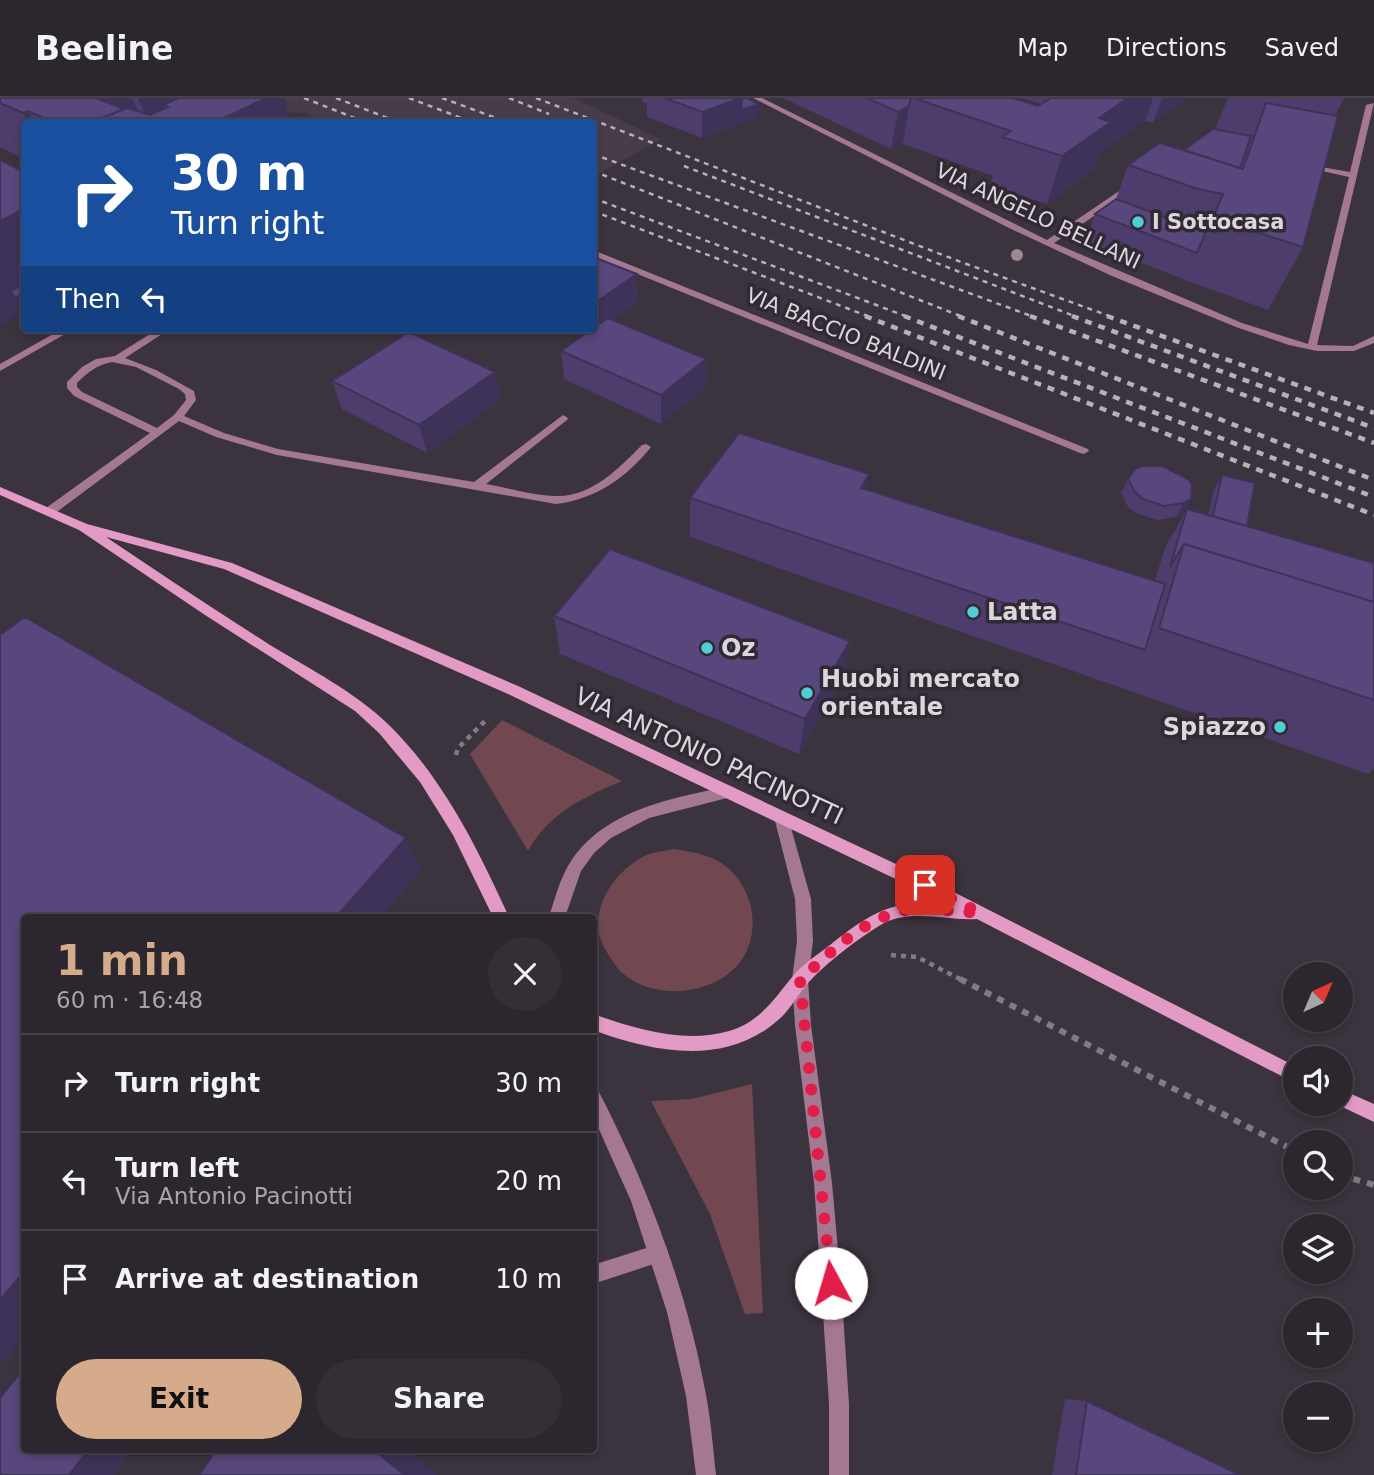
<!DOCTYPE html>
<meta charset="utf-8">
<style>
:root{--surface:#2c262e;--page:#342e36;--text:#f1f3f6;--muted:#a6a5aa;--line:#48434a;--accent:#d6ab8b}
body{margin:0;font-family:"DejaVu Sans",sans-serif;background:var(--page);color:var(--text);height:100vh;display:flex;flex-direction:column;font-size:26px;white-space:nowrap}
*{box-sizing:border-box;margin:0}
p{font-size:23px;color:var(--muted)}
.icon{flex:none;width:38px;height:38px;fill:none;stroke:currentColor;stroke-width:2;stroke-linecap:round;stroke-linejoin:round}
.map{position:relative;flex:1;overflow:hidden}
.panel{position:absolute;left:21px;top:816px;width:576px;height:539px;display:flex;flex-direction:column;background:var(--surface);border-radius:7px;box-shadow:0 4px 10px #0003,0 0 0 2px var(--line)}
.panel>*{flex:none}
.hud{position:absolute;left:21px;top:21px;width:576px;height:214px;border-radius:7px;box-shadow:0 4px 10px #0003,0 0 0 2px var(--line);background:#1a4fa0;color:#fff;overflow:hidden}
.needle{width:46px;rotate:44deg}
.fabs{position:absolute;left:1283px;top:864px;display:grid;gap:14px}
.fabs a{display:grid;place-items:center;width:70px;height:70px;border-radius:50%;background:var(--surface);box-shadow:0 4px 10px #0003,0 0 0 2px var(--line);font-size:35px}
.pin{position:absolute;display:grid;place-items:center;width:60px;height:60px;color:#fff;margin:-30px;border-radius:14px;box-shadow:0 4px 10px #0006}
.me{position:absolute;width:77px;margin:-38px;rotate:354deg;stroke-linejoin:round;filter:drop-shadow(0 0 5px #0008)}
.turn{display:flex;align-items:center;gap:24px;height:147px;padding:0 35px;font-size:32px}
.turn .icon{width:91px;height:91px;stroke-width:2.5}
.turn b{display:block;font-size:49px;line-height:60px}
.then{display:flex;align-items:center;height:66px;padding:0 35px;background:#0003;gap:14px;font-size:26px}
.round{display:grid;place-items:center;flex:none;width:74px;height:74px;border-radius:37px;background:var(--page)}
.headline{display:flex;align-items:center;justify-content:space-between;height:119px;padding:0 35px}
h1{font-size:42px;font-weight:600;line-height:52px;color:var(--accent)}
.action{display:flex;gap:14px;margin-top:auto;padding:14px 35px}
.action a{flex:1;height:80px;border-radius:42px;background:var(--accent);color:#111;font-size:28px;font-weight:600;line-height:80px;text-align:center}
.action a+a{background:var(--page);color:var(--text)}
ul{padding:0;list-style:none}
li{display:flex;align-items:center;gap:21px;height:98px;padding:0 35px;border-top:2px solid var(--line)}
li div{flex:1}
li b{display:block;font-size:26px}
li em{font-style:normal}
header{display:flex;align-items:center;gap:42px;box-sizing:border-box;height:98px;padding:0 35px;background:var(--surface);border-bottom:2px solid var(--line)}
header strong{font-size:33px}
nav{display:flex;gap:38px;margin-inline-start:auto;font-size:24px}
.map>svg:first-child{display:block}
.built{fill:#483c4b}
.green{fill:#714850}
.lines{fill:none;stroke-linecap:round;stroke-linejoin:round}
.path-far1{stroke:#827b84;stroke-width:4.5;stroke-dasharray:5 5;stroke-linecap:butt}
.path{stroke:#827b84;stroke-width:6;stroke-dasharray:7 7;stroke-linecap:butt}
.service{fill:#a57892;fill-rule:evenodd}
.minor{fill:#a57892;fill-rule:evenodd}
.tertiary{fill:#a57892;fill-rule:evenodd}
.secondary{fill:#e39bc5;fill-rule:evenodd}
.rail-far1{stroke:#b7b1b8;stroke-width:2.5;stroke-dasharray:5 5;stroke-linecap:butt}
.rail{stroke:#b7b1b8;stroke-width:4.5;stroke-dasharray:7 7;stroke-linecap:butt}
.tree{fill:#a0868e}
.wall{fill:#4c3d6c}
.shaded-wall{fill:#3e3258}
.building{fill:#58477d;stroke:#3e3258;stroke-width:2}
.route{stroke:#e11d48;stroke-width:12;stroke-dasharray:0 21.6}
.poi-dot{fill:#52ccd5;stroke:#312933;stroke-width:2.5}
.labels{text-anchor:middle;stroke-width:7;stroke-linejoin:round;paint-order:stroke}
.far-street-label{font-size:21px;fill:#dcd7dd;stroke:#312933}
.far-poi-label{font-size:21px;font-weight:bold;fill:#dcd7dd;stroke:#312933;text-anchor:start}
.poi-label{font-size:24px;font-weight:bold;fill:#dcd7dd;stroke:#312933;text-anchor:start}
.street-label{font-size:24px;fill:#dcd7dd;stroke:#312933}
</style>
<header>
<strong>Beeline</strong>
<nav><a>Map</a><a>Directions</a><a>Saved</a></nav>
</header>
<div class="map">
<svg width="1374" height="1377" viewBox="0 0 1374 1377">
<rect width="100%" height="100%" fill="#3b333d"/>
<path class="built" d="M239 0H573L661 41 593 79V24H328L304 15 285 14Z"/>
<path class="green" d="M502 622 622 683C584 699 549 715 528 753L470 656Z
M674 751C693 754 714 757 729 771 757 796 762 843 734 871 704 899 651 901 621 874 616 869 612 862 608 856 583 821 610 776 643 759 652 754 664 753 674 751Z
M752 986 763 1215 745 1216 710 1116 651 1003 692 1001Z"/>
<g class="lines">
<path class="path-far1" d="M456 657 458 650 487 621
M891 857 917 859 964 883"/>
<path class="path" d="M960 881 1295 1053
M1340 1077 1374 1087"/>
<path class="service" d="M158 231H170L125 260 156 272 194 293 196 302 184 318 224 335 278 351 474 384 563 317 568 320 567 322 486 386C509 390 533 398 556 398 592 399 619 370 642 347L646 346 651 349C626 380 596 401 556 406L277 357 216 339 179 323 54 416H46V410L150 335 74 298 67 290V284L82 269 96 261 115 258ZM112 264 136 269 179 291 185 296 186 302 174 317 157 330 82 294 77 289V285C88 274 97 267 112 264Z
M659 1146 666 1148 668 1155 666 1162 593 1186V1167Z"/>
<path class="minor" d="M753 0H762L1047 142 1128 87H1134V91L1054 145 1242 225 1308 246 1349 79 1300 68 1304 66 1350 74 1366 7 1374 5 1317 247 1353 248 1374 238V245L1354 253H1317L1289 247 1236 229 1112 178 1009 130Z
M593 152 1088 351 1089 353 1084 356 1080 355 593 158Z
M62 231H74L0 273V266Z"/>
<path class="tertiary" d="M730 688 735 690 737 694 735 698 649 720 611 740 594 755 581 773 565 819H549C555 800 560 780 571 763 606 711 673 700 730 688Z
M781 713 786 715 788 719 811 801 813 843 808 882 811 927 832 1085 841 1185 849 1306V1377H829V1306L821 1185 814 1085 795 927 792 882 797 843 795 801 774 719 776 715Z
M593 992 599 994C648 1089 687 1192 706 1297 711 1323 713 1350 716 1377H696L686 1298 667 1214 631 1103 593 1018Z"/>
<path class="secondary" d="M0 389 87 426 232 465 518 588 930 782 1295 968V985L977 821C946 823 914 811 884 825 860 839 826 865 808 885 797 897 790 913 777 923 724 969 653 954 593 932V916C636 931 684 946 729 933 760 924 774 901 793 878 803 866 817 857 830 847 870 815 893 801 946 805L508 596 224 471 106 439C161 476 215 512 270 547 310 571 355 594 389 627 443 680 478 751 509 819H493L453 737 420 684 379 635 355 613 205 517 79 432 0 397Z
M1340 991 1374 1006V1024L1336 1006H1340Z"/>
<path class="rail-far1" d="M304 0 365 24
M336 0 398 24
M409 0 472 24
M442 0 507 24
M509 0 549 16
M536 0 961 164 1112 219
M593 56 1034 219
M684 68 1077 219
M593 73 963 219
M593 100 908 219
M593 113 870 219"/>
<path class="rail" d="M865 218 1374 417
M904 218 1374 399
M958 218 1374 382
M1030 218 1374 345
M1072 218 1374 330
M1107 218 1374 315"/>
</g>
<circle class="tree" cx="1017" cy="157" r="6"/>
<path class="wall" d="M0 0H284L292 24H24V61L0 49Z
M642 0H747L758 19 702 40 647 19V6L642 4Z
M783 0H1013L1038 8 1041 6 1022 0H1188L1153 25 1145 23 1101 54 1095 71 1047 106 990 87 993 78 903 46 891 51Z
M1228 0H1344L1335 17 1303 149 1268 212 1185 182 1086 143 1095 116 1116 101 1128 67 1184 52 1215 31Z
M593 159 637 176 638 204 613 222 706 289 661 326 564 281 561 253 589 233 583 231H593Z
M495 274 501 302 427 355 342 311 332 283Z
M1222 377 1247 428 1374 465V670L1368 676 690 439V400L866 392 1155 482 1165 450 1187 411 1208 417 1214 391Z
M1128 381 1191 401 1183 415 1176 419 1157 422 1136 415 1128 409 1121 395Z
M554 518 842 580 799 656 560 556Z
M1065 1301 1087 1303 1240 1377H1052Z"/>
<path class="shaded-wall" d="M60 0H132L142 24Z
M138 0H187L168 9 163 7 171 24 146 19Z
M266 0H284L292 24H219L218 23Z
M742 0 741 26 702 40V14Z
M1128 0H1153L1145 23 1101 54 1095 71 1047 106 1062 58 1099 20Z
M1162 0H1188L1153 25Z
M759 6 758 19 741 26V12Z
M909 8 903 46 891 51 898 14Z
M28 13 34 24H28L23 15Z
M24 111V214L15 200 24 214 0 227V112Z
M637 176 638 204 594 236 593 206Z
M706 261V289L661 326V297Z
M495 274 501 302 427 355 419 327Z
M869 376 861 416V390Z
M1191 401 1183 415 1176 419 1184 405Z
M850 543 842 580 799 656 805 621Z
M406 740 422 771 381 819H336Z
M24 1174V1240L0 1268V1202Z
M89 1351H133L114 1377H69Z
M372 1351H406L439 1377H405Z"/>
<path class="building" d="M0 0H96L124 11 92 24H53L28 13 23 15 0 5Z
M179 0H266L218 23 213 21 205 24H92L127 10 150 17 168 9 163 7Z
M665 0H741L702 14Z
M742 0H747L759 6 741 12Z
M867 0H911L909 8 898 14Z
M914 0H1013L1038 8 1051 0H1128L1099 20 1111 24 1062 58 1002 39 1011 33Z
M1266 5 1338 18 1303 149 1213 120 1223 96 1198 91 1128 67 1160 45 1243 71Z
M1213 31 1251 38 1240 70 1184 52Z
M0 62 24 74V111L0 123Z
M1116 101 1183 126 1207 131 1197 155 1095 116Z
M593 159 637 176 593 206Z
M24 186V195L15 200 11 193Z
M608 220 706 261 661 297 561 253Z
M409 234 495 274 419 327 332 283Z
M739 335 869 376 861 390 1165 486 1145 552 690 400Z
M1142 368H1162L1188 381 1192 387 1191 401 1184 405 1164 408 1143 401 1135 394 1128 381 1135 371Z
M1222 377 1255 385 1247 428 1213 418Z
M1187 411 1374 465V504L1184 446 1170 469Z
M1184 446 1374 504V602L1159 530Z
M610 451 850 543 805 621 554 518Z
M25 519 406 740 336 819H24V1174L0 1202V537Z
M24 1270V1351H89L69 1377H0V1300Z
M1087 1303 1240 1377H1076Z
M217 1351H372L405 1377H199Z"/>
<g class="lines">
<path class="route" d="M831 1185 800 882C832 853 869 815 914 811 935 810 958 814 980 815L925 787"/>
</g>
<g class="poi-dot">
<circle cx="1138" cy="124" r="7"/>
<circle cx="973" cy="514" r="7"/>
<circle cx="707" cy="550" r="7"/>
<circle cx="807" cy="595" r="7"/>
<circle cx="1280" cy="629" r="7"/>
</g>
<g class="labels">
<g class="far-street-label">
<text transform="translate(1038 118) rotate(25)" y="7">VIA ANGELO BELLANI</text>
<text transform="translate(846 236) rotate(22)" y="7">VIA BACCIO BALDINI</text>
</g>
<g class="far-poi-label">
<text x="1152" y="131">I Sottocasa</text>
</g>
<g class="poi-label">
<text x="987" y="522">Latta</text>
<text x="721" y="558">Oz</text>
<text x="821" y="589">Huobi mercato<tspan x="821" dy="28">orientale</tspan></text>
<text x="1266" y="637" text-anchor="end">Spiazzo</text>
</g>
<g class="street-label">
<text transform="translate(709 658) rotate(25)" y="8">VIA ANTONIO PACINOTTI</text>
</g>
</g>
</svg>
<div class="fabs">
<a><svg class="needle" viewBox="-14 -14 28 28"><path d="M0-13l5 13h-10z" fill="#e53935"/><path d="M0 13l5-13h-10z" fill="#a6a5aa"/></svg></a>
<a><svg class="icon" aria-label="sound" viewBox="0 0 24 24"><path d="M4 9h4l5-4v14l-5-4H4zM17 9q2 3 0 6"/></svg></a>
<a><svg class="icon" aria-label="search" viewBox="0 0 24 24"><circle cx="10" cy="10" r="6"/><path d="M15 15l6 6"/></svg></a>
<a><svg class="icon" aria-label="layers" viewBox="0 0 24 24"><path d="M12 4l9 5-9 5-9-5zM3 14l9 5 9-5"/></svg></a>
<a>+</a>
<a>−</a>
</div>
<div class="pin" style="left:925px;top:787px;background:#d93025"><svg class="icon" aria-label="arrive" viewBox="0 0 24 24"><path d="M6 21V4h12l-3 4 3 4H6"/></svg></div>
<svg class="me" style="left:831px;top:1185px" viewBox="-20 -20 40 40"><circle r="19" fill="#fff"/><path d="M0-13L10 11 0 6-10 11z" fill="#e11d48"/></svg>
<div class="hud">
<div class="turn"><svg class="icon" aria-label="right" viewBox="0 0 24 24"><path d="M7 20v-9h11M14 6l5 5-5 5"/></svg><div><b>30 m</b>Turn right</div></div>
<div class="then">Then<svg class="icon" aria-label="left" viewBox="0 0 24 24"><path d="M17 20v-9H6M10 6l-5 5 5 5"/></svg></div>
</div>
<section class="panel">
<div class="headline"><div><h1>1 min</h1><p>60 m · 16:48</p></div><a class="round"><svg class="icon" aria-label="close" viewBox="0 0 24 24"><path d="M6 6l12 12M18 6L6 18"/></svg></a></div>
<ul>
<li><svg class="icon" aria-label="right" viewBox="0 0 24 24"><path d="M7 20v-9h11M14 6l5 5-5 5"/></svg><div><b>Turn right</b></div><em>30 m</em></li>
<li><svg class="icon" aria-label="left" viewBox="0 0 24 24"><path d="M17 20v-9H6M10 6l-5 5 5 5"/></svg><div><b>Turn left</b><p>Via Antonio Pacinotti</p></div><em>20 m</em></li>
<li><svg class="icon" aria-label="arrive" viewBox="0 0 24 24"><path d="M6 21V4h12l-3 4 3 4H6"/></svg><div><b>Arrive at destination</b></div><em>10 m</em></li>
</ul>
<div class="action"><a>Exit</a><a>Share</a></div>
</section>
</div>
